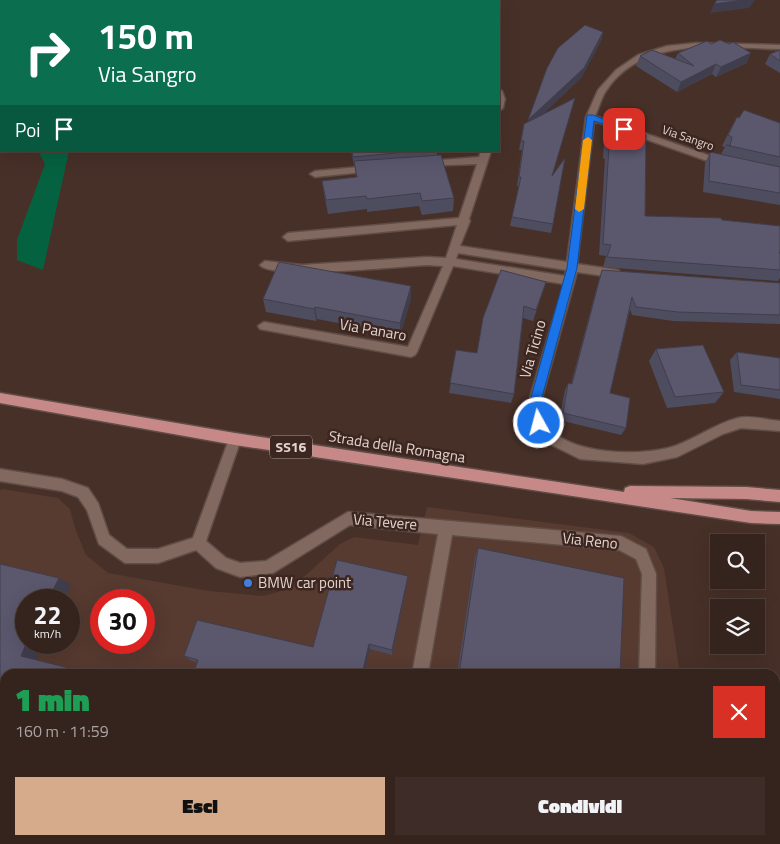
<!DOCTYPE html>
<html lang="it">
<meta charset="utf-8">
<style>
:root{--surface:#35241e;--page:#3d2c27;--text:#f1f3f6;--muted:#aaa4a4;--line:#4f413c;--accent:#d6ab8b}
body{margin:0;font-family:"Titillium Web",sans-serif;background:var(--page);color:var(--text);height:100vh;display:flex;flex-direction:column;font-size:19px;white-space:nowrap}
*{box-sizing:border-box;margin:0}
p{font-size:16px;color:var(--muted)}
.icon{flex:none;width:28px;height:28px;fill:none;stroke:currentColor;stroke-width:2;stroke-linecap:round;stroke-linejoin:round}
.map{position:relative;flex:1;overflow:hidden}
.side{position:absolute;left:0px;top:669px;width:780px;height:176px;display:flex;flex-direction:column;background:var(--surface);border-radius:15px 15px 0 0;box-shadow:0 5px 20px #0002,0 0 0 1px var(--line)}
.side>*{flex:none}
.top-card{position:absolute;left:0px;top:0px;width:500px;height:152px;box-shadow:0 5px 20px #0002,0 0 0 1px var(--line);background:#0b6e4f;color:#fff;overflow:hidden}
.tools{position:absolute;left:710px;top:534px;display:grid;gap:10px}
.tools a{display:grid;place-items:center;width:55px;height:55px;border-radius:0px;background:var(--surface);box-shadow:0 5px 20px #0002,0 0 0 1px var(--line);font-size:25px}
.speed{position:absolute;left:15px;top:589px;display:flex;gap:10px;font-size:25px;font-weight:700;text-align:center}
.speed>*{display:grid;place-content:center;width:65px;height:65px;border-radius:50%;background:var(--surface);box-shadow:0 5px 20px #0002,0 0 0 1px var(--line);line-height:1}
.speed small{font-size:12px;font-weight:400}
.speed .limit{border:8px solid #d22;background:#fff;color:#111}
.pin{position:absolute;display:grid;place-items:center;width:42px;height:42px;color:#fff;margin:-21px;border-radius:10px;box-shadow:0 2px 8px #0006}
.me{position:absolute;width:55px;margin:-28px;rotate:353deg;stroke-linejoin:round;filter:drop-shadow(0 0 4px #0008)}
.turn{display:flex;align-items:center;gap:18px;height:105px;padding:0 15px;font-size:22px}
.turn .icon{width:65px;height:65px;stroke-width:2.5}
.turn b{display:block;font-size:35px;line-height:42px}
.then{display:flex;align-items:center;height:48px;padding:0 15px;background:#0003;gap:10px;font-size:19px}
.round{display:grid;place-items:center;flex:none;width:52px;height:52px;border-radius:0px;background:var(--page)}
.head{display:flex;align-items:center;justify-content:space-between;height:85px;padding:0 15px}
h1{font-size:30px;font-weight:800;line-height:38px;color:#1e9e55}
.primary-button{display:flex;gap:10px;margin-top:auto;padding:10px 15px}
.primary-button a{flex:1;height:58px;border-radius:0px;background:var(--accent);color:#111;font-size:20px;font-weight:800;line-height:58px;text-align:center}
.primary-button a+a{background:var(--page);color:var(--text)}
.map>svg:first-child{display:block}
.built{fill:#573a30;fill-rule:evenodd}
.green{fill:#056240}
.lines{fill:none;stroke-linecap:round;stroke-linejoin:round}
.minor-casing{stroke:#5f4d46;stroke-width:3}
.major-casing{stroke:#5f4d46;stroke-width:3}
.minor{fill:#826960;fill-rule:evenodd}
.major{fill:#c68988;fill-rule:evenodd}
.wall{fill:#4e4c5f}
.shaded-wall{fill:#403e4d}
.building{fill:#5b586e;stroke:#403e4d}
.route{fill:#1a73e8;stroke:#114b97}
.slow{fill:#f59e0b}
.shop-dot{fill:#3f7fe0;stroke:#3c261f;stroke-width:2}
.labels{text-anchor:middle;stroke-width:5;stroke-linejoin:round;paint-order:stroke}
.far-street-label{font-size:12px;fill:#e3d4cf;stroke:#3c261f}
.shield{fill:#3c261f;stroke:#b1a09a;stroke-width:1}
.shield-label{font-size:14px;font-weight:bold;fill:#e3d4cf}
.street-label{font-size:15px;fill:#e3d4cf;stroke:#3c261f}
.poi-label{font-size:15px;fill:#e3d4cf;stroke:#3c261f;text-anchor:start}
</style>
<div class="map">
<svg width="780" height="844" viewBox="0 0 780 844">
<rect width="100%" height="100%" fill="#473028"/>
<path class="built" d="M3 489 58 498 70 509 75 528 86 555 108 573 209 591 263 596 284 590 306 575 340 544 354 537 418 545 427 507 629 533 654 547 664 568 680 674H5V840H692V844H0V490ZM26 600H69V642H26ZM101 600H144V642H101Z"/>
<path class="green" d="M38 151H69L43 270 17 260V240L45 164Z"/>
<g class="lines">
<defs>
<path id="minor" d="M696 43 780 45V49C723 48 642 35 606 91 601 98 599 108 595 116L725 161 727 163 725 165H719L594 121 577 264 618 270 623 274 618 278 577 272 541 401C542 407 542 414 545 420 559 456 644 457 675 446 697 438 715 424 738 418 750 415 767 420 780 421V431L741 428 723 434 677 457 643 464 580 459 550 444 535 427 529 401 564 284 453 266 417 352 415 355 411 357 260 329 258 326 264 322 408 347 443 266 427 265C403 266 271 280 260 265L265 261 302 265 427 257 446 258 457 225 288 241 283 237 288 233 459 218 477 164 424 166V162L427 161 479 157 481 151H491L469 219 470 221 460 246 567 262 586 117 598 90 616 70 638 55 667 46ZM458 253 566 270 565 276 456 259Z
M499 90 502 91 505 99 503 108 499 111Z
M370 166 373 167V171L315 177 310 174 315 171Z
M235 433 239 435 241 439 206 541 226 558 240 563 266 561 348 512 621 536 646 549 656 574 655 674H639L642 574 636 559 619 550 452 535 428 674H412L438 534 350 525 273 573 240 577 216 568 196 550 158 563H125L99 544 87 510 78 497 62 491 0 481V469L62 479 88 488 98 503 109 535 127 549H158L193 538 229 439 231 435Z
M381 840H399L398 844H380Z
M634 840H652V844H634Z"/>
<path id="major" d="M0 393 235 433 624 492 625 488 630 486 746 487 780 490V502L746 499 670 498 751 511 780 512V524L751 523 235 445 0 403Z"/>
</defs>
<use href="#minor" class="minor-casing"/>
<use href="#major" class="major-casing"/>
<use href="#minor" class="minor"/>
<use href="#major" class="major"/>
</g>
<path class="wall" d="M603 32 601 41 581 78 542 115 552 175 553 224 551 233 510 226 519 186H517L522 150H519L524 124 528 122Z
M780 50V73L765 64 770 54Z
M678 53 747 63 716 77 712 74 677 92 636 66 640 56 675 59Z
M739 118 780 123V205L703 192 705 163 710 152 721 154 725 147 722 146 731 128Z
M608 130 645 216 722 220 780 226V278L778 281 603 267 606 256 599 255 605 159 603 158 604 141Z
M351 151H466L437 153V155L454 198 453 211 422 215 419 206 367 212V209L328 214 324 194 322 181 356 177 355 166H354Z
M602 270 780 283V324L673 321 632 315 630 309 610 393 626 428 621 435 559 420 565 390 568 383 571 384 599 279Z
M546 282 533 321 523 318 514 394 511 403 449 393 456 350 477 353 483 318Z
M411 286V299L400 335 317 319 316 321 266 312 263 299Z
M656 349 724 392 715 403 667 408 649 361Z
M737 352 780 358V399L734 392 730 360Z
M478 548 620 674H457L475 557Z
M408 576 407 583 392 655 370 649 197 662 192 661 184 656 313 647Z
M431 840H615V844H431Z"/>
<path class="shaded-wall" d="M744 0H755L749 8 710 13 714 4Z
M603 32 601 41 581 78 527 129 528 120Z
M751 53 747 63 716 77 721 67Z
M716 64 712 74 677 92 681 82Z
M411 286V299L400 335V323Z
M315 307 317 319 316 321 314 309Z
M408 576 407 583 392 655V650Z
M59 578 71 585 64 600H48Z
M27 642H44L35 661 21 656Z
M369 644 370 649 364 674H362Z
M2 693 5 694V723L0 734V698Z
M217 840H224L222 844H216Z"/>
<path class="building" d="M717 0H744L714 4Z
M585 25 603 32 584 68 528 120 547 68 558 48Z
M720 40 729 44 733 42 751 53 721 67 716 64 681 82 640 56 652 50 694 66 678 53 707 41 711 44Z
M780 50V61L770 54Z
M575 98 552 176 565 158 553 224 512 217 521 177H519L524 141H521L524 124Z
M744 110 780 123V157L726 145 730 146 732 137 728 135 737 117 739 118Z
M608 130 646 135 645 216 721 218 722 220 780 226V252H779L780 254V270L607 257 611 245 603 244 609 147H607Z
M352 151H417L353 157Z
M710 152 780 167V193L709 181Z
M441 155 454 198 422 201 420 193 367 199 366 196 326 200 322 181 357 177 354 161Z
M279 262 411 286 400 323 315 307 314 309 263 299Z
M501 270 546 282 536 310 524 306 514 394 450 383 456 350 477 353 483 318Z
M602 270 780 283V315L678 312 636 307 632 297 610 393 630 398 626 428 563 413 568 383 572 384Z
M703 345 724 392 675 397 656 349Z
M737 352 780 358V390L741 385Z
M478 548 624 578 620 674H459Z
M337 560 408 576 392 650 369 644 362 674H193L198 660 184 656 197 620 313 647Z
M0 564 59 578 48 600H26V642H27L21 656 93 674H5V694L2 693 0 698Z
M11 840H217L216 844H25Z
M434 840H615V844H433Z"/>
<path class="route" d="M587 115H593L628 129 624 131 594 121 577 268 541 401 545 423 543 426H535L530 401 567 268Z"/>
<path class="slow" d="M588 137 592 140 584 209 579 212 575 209 583 140Z"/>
<circle class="shop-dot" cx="248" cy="583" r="5"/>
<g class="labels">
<g class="far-street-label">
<text transform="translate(688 138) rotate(19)" y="4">Via Sangro</text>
</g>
<rect class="shield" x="270" y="435.5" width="42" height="23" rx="4"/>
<g class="shield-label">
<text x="291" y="452">SS16</text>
</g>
<g class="street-label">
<text transform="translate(373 330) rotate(10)" y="5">Via Panaro</text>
<text transform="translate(533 349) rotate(-74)" y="5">Via Ticino</text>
<text transform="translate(397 447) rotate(9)" y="5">Strada della Romagna</text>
<text transform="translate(385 522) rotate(5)" y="5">Via Tevere</text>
<text transform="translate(590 541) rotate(6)" y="5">Via Reno</text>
</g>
<g class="poi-label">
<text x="258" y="588">BMW car point</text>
</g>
</g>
</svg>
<div class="tools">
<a><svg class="icon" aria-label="search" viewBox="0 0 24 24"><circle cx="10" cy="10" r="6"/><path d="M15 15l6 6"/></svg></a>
<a><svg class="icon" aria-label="layers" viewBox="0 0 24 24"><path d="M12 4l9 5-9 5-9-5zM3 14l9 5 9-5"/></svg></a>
</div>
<div class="speed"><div>22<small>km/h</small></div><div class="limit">30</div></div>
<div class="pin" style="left:624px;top:129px;background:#d93025"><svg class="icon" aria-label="arrive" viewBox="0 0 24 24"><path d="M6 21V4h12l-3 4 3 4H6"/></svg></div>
<svg class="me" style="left:539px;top:423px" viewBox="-20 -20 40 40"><circle r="17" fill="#1a73e8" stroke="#fff" stroke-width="3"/><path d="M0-11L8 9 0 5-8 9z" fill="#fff"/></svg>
<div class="top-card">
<div class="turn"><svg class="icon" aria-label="right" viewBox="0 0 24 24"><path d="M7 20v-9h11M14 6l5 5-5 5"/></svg><div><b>150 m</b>Via Sangro</div></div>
<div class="then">Poi<svg class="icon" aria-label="arrive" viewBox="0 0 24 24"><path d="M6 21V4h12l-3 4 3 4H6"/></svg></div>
</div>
<section class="side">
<div class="head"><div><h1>1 min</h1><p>160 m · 11:59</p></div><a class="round" style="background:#d93025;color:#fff"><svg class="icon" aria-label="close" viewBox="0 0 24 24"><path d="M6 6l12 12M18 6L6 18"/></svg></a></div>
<div class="primary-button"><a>Esci</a><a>Condividi</a></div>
</section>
</div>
